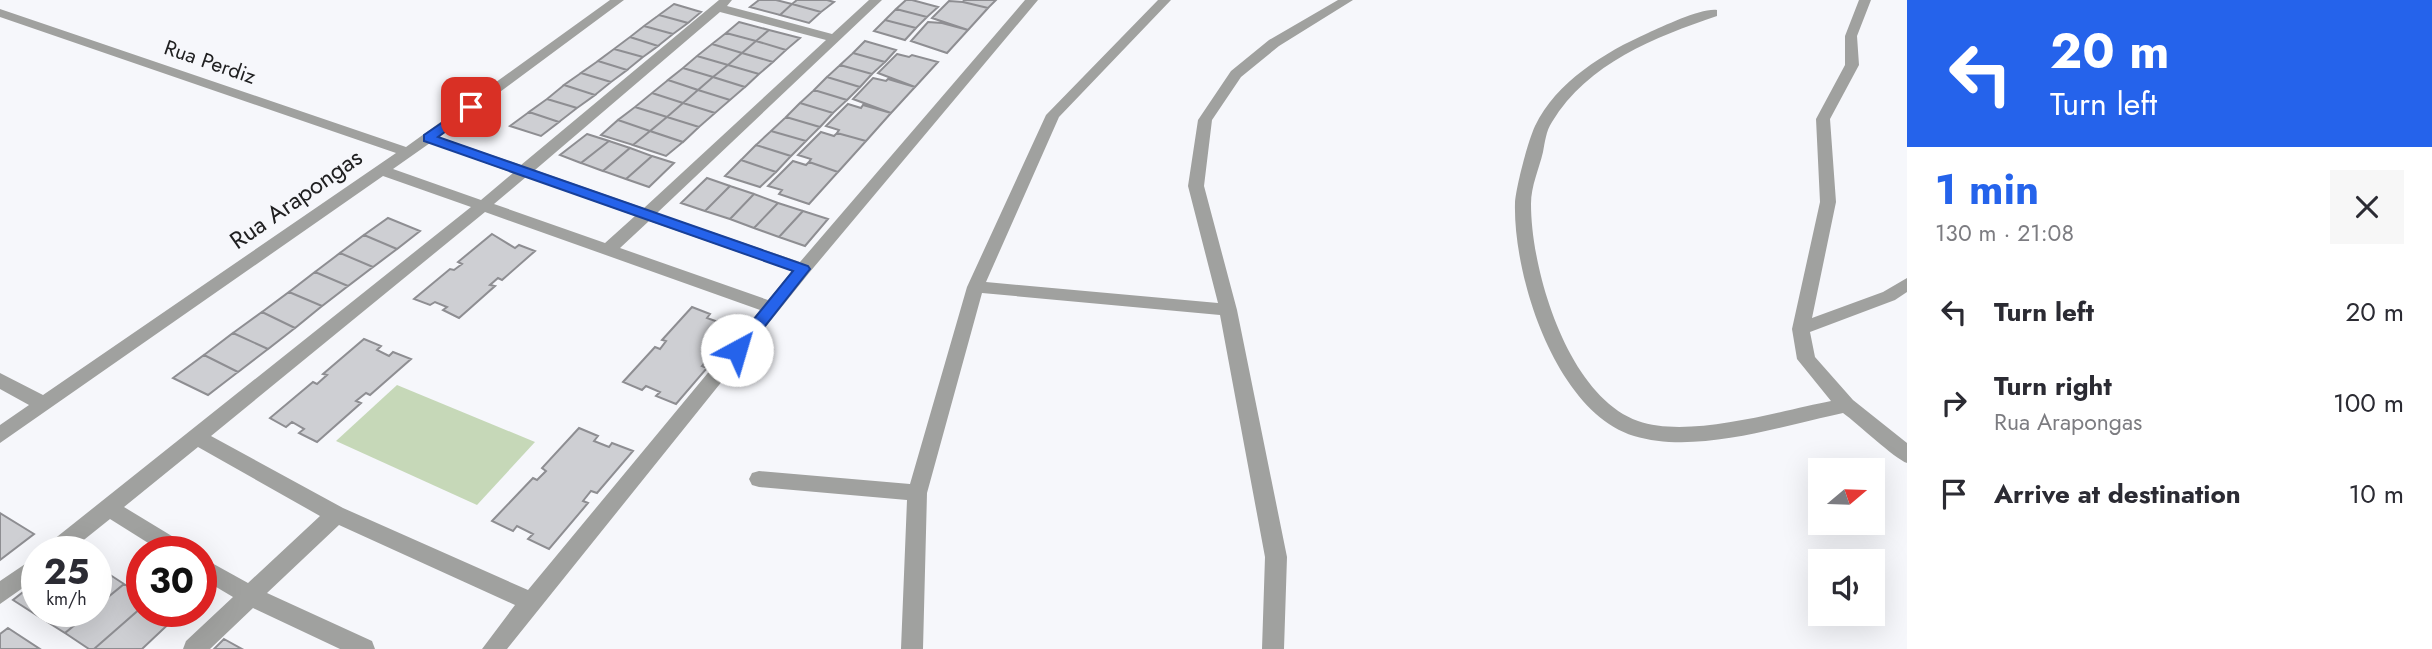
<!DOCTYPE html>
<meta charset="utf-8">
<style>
:root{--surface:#fff;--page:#f7f7f7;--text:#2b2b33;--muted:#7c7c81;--accent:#2563eb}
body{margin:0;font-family:Jost,sans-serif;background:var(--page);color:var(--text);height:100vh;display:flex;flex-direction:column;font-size:26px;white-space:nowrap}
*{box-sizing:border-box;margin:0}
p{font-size:23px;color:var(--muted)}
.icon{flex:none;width:38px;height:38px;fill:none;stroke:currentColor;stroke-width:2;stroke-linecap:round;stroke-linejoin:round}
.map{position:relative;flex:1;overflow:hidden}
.details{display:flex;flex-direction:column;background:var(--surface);width:525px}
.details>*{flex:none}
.top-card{background:#2563eb;color:#fff;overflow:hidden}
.needle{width:46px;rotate:71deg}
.fabs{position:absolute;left:1808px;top:458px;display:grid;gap:14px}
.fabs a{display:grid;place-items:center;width:77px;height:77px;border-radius:0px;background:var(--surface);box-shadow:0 7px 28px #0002;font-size:35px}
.speed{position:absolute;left:21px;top:536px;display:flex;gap:14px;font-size:35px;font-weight:700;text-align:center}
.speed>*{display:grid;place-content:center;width:91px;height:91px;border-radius:50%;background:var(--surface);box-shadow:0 7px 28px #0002;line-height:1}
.speed small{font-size:18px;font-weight:400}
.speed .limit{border:10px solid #d22;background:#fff;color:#111}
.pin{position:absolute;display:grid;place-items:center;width:60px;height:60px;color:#fff;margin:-30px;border-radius:14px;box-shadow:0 4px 10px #0006}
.me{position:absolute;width:77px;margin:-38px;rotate:39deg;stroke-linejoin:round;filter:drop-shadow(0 0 5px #0008)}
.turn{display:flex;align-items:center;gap:24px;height:147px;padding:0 28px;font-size:32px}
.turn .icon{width:91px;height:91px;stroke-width:2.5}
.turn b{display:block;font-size:49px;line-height:60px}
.round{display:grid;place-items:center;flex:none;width:74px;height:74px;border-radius:0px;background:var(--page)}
.head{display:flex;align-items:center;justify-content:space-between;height:119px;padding:0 28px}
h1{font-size:42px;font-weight:700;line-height:52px;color:var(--accent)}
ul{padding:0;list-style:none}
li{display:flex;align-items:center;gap:21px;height:91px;padding:0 28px}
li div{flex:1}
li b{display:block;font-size:26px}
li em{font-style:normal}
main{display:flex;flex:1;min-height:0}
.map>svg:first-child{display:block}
.green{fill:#c6d8b8}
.building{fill:#cecfd3;stroke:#8e8e92;stroke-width:2}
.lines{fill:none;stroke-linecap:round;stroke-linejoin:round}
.minor{fill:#a0a19f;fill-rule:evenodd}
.route{fill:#2563eb;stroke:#184099;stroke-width:2}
.labels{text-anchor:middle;stroke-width:6;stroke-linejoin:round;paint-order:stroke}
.far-street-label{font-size:21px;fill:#202021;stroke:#f6f7fb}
.street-label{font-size:24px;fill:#202021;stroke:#f6f7fb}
</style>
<main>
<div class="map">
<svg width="1907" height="649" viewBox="0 0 1907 649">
<rect width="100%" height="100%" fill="#f6f7fb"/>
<path class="green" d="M397 385 535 442 477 505 336 441Z"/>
<path class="building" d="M759 0H776L792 4 780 15 750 7Z
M797 0H827L834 2 821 12 792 4Z
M906 0H912L938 7 927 17 896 9Z
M964 0H996L988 8 963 2Z
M949 1 963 2 988 8 968 30 932 18Z
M674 4 701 12 688 23 659 15Z
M792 4 821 12 809 23 780 15Z
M896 9 927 17 916 28 885 20Z
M659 15 688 23 673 34 644 26Z
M885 20 916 28 905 40 874 31Z
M739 22 769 30 756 41 726 33Z
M928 22 942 23 968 30 947 53 911 41Z
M644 26 673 34 658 46 630 37Z
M769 30 800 38 786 50 756 41Z
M726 33 756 41 742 53 712 44Z
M630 37 658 46 643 57 614 49Z
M756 41 786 50 773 62 742 53Z
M865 41 896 50 885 62 853 53Z
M712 44 742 53 728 65 697 56Z
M614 49 643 57 627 70 598 61Z
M742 53 773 62 759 74 728 65Z
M853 53 885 62 872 74 840 65Z
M897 54 909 57 912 55 938 62 915 87 878 73Z
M697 56 728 65 713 77 683 68Z
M598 61 627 70 611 82 581 73Z
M728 65 759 74 745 87 713 77Z
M840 65 872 74 860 87 827 77Z
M683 68 713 77 698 90 668 80Z
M581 73 611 82 595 95 564 85Z
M713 77 745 87 730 100 698 90Z
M827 77 860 87 847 100 814 90Z
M873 78 886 81 888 79 915 87 891 113 853 99Z
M668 80 698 90 683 103 652 93Z
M564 85 595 95 577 108 547 99Z
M698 90 730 100 715 113 683 103Z
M814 90 847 100 833 113 800 103Z
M652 93 683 103 667 117 635 107Z
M547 99 577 108 559 122 529 112Z
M683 103 715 113 699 127 667 117Z
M800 103 833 113 820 127 786 117Z
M848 104 861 108 863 105 891 113 866 141 837 133 839 130 826 126Z
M635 107 667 117 650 131 618 120Z
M529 112 559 122 541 136 510 126Z
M667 117 699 127 683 142 650 131Z
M786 117 820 127 806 141 771 131Z
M618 120 650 131 633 145 601 135Z
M650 131 683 142 666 156 633 145Z
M771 131 806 141 791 156 756 145Z
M821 132 834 136 837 133 866 141 838 172 809 162 811 159 798 155Z
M587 134 609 141 581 163 560 155Z
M609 141 630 148 603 171 581 163Z
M756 145 791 156 776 172 741 160Z
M630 148 652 156 626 179 603 171Z
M652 156 674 163 649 187 626 179Z
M741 160 776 172 760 187 725 176Z
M793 161 806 165 809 162 838 172 809 204 779 194 782 190 768 186Z
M707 178 730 186 705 211 681 203Z
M730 186 754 194 730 219 705 211Z
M754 194 778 203 754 228 730 219Z
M778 203 803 211 779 237 754 228Z
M803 211 828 219 805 246 779 237Z
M388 218 420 231 397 249 364 235Z
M492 234 515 248 519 245 535 251 502 280 498 278 490 285 495 286 459 318 443 310 447 307 435 302 430 305 414 299 450 269 454 270 462 264 458 262Z
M364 235 397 249 373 267 340 253Z
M340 253 373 267 348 286 315 272Z
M315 272 348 286 322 306 289 292Z
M289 292 322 306 295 328 262 312Z
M692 307 710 314 707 318 721 323 724 319 743 326 714 360 709 358 702 366 707 368 676 404 656 396 660 392 646 386 642 390 623 382 655 347 660 349 666 341 662 340Z
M262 312 295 328 268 349 233 333Z
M233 333 268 349 238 372 204 355Z
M364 339 381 346 377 350 389 356 393 352 411 359 370 395 366 393 356 401 361 403 317 442 299 433 304 429 292 422 286 427 270 418 313 382 317 384 327 375 323 374Z
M204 355 238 372 208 395 173 378Z
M579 428 598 436 594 441 609 447 612 443 633 451 597 493 591 491 583 501 588 503 549 549 528 539 533 534 517 526 513 531 492 521 533 478 537 480 546 471 542 468Z
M0 513 34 534 0 560Z
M98 567 124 584 96 607V569Z
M37 581V611H45L38 616 13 600Z
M124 584 142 594V607L94 649H89L65 633 92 611H96V607Z
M142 607V611H168L177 616 142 649H94Z
M45 611H92L65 633 38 616Z
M8 628 40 649H0V634Z
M224 639 242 649H214Z"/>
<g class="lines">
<path class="minor" d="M610 0H624L439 137 521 165 719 0H732L727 6 832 34 869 0H882L657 213 800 262 1025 0H1038L809 273 507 649H482L515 605 339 525 267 593 372 641 375 649H340L253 608 210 649H183L186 641 233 597 201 578V557L248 583 320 516 198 447 124 507 185 544 188 551H161L110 519 70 551H45L48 544 471 207 383 176 0 443V425L29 405 0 389V373L43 395 396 153 0 17V9L406 147ZM720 12 826 40 644 208 535 170ZM430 143 513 173 481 200 393 169ZM526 177 635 216 605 243 494 204ZM485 212 760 310 528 590 343 508 211 436ZM649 221 792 271 768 300 620 248Z
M1158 0H1171L1059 117 986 282 1218 303 1188 186 1198 120 1231 71 1269 40 1338 0H1353L1279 46 1241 77 1212 120 1204 186 1237 310 1287 557 1284 649H1262L1265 557 1220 315 982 293 927 493 923 649H901L907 500 759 487 752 485 749 479 752 473 759 471 910 484 967 287 1046 115Z
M1859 0H1871L1857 36 1859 65 1830 119 1836 202 1812 318 1883 292 1907 278V292L1895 300 1810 332 1815 357 1853 400 1907 443V463C1895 459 1857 423 1843 413 1781 426 1697 455 1634 436 1556 412 1513 277 1515 203 1516 187 1528 141 1535 126 1556 82 1605 52 1648 33 1664 26 1701 8 1717 10V16C1655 37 1588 63 1552 122 1546 131 1545 142 1543 152 1539 169 1531 186 1531 204 1531 271 1568 396 1638 421 1689 439 1779 411 1831 401L1797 359 1792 329 1820 202 1816 119 1845 65V36Z
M37 556V578L0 604V581Z"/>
</g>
<path class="route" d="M471 103 477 107 475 110 438 137 808 266 810 269 743 354H732V346L793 271 424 141V135Z"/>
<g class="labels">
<g class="far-street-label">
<text transform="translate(210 62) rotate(19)" y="7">Rua Perdiz</text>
</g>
<g class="street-label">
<text transform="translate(296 199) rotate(-35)" y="8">Rua Arapongas</text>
</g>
</g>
</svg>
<div class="fabs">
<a><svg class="needle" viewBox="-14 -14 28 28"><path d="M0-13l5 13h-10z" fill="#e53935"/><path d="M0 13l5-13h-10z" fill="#7c7c81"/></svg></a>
<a><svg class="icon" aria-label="sound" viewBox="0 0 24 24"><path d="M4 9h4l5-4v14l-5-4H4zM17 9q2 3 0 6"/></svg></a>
</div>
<div class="speed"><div>25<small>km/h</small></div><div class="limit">30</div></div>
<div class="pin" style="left:471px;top:107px;background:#d93025"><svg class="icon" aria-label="arrive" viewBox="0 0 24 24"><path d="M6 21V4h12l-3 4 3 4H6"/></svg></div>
<svg class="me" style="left:737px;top:350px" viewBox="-20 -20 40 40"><circle r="19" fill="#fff"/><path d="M0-13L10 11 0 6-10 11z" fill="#2563eb"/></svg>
</div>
<section class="details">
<div class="top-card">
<div class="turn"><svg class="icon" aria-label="left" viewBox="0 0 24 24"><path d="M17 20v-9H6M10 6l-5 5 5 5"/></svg><div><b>20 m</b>Turn left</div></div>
</div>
<div class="head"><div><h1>1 min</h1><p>130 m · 21:08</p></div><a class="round"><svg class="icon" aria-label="close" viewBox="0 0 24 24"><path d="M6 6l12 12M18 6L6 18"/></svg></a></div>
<ul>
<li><svg class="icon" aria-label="left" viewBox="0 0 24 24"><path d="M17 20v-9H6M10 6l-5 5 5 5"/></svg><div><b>Turn left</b></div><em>20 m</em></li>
<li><svg class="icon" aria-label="right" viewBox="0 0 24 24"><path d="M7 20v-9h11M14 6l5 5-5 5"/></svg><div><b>Turn right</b><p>Rua Arapongas</p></div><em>100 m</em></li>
<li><svg class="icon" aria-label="arrive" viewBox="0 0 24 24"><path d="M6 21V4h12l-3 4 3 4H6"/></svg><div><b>Arrive at destination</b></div><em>10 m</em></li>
</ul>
</section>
</main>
